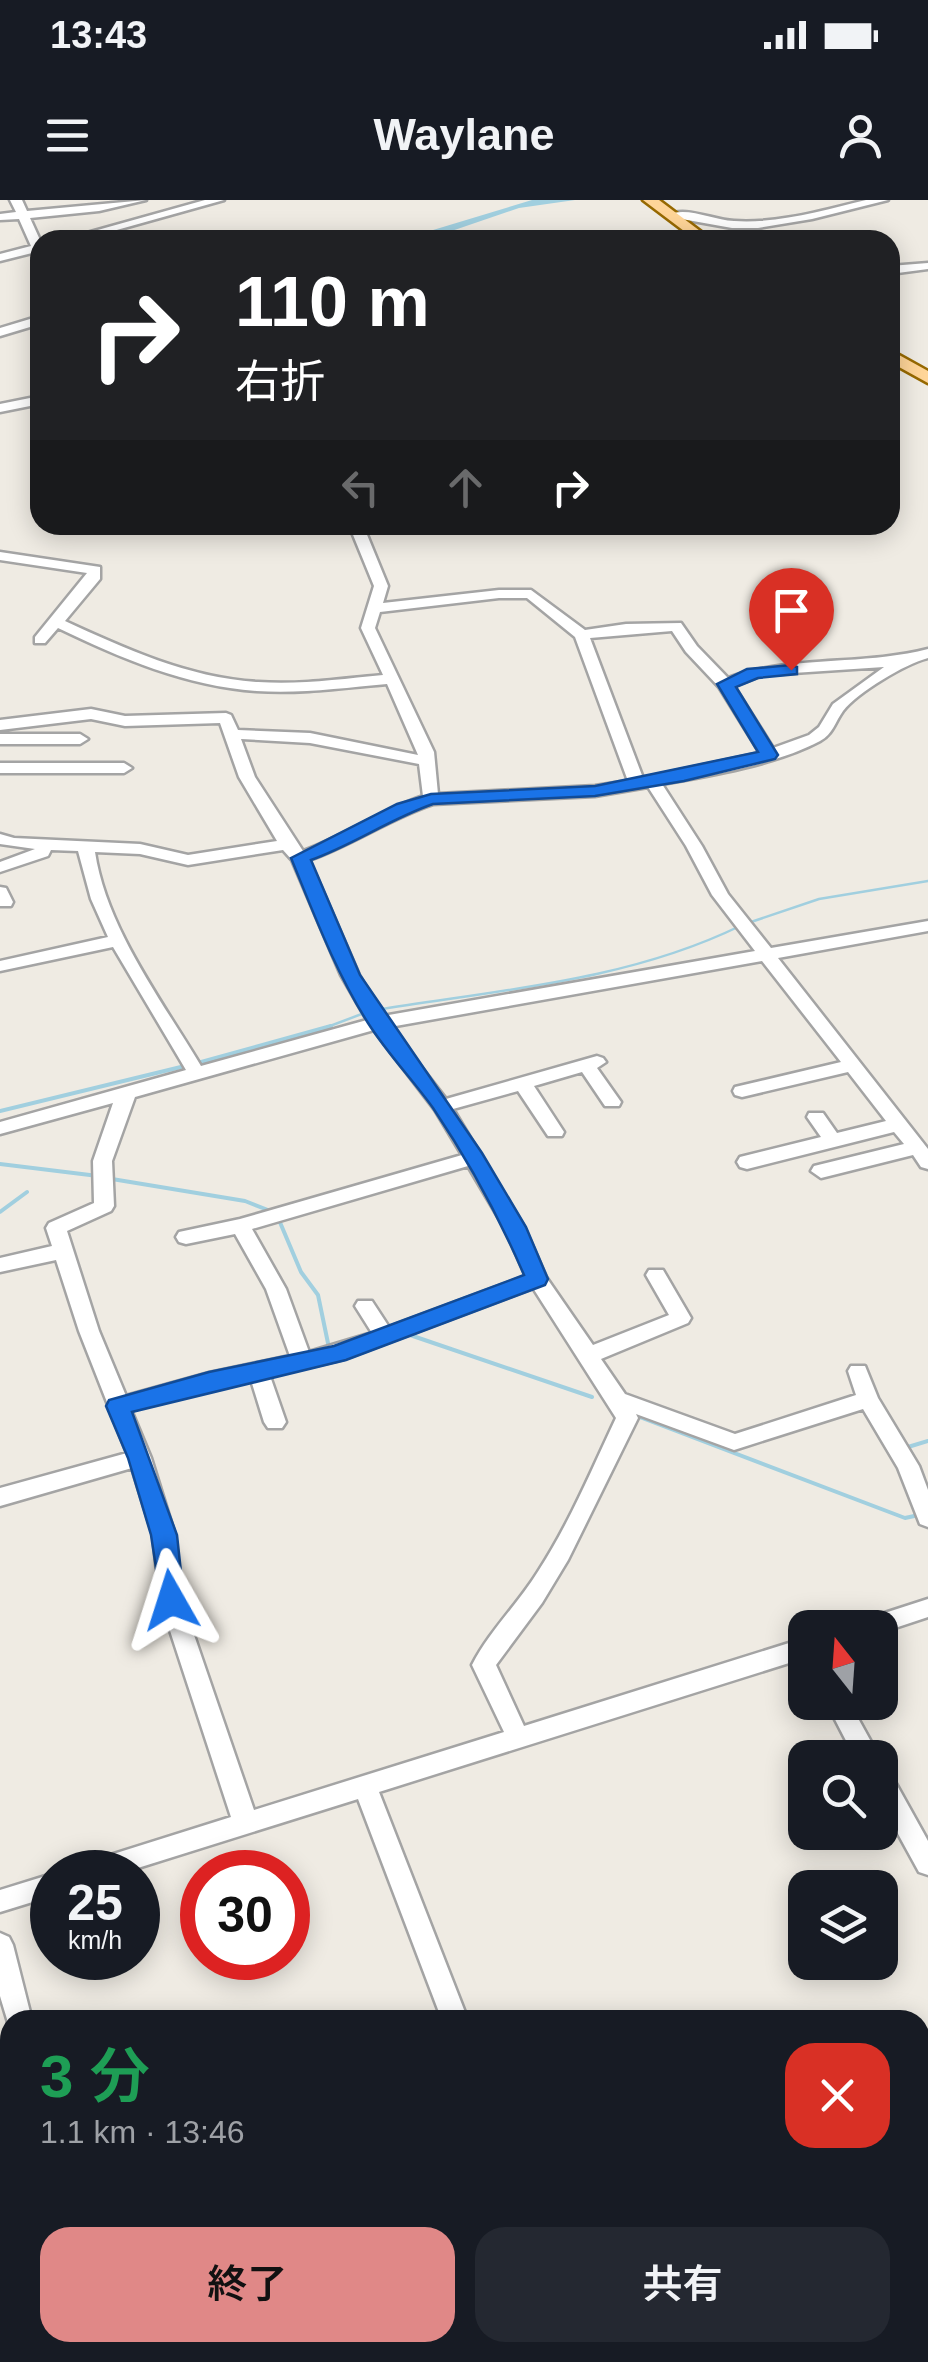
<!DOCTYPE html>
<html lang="ja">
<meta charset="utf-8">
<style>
:root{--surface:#171b24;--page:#242831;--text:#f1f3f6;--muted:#9ea1a6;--accent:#e08887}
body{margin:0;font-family:Arial,"Noto Sans JP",sans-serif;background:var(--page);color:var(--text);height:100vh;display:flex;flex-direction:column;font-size:38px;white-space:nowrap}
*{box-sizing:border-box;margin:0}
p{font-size:32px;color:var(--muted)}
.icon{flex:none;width:55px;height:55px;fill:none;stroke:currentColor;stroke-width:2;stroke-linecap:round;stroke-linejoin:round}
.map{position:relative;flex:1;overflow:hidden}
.sheet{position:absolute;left:0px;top:1810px;width:930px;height:352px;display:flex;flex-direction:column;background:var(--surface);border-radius:30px 30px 0 0;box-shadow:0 5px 25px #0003}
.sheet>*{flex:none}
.guide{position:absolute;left:30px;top:30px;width:870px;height:305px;border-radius:30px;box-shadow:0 5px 25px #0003;background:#202124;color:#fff;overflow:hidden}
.needle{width:65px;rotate:343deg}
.tools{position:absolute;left:788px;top:1410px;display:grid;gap:20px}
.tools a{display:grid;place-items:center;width:110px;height:110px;border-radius:20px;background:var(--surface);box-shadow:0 5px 25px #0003;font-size:50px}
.speed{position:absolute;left:30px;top:1650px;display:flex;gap:20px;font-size:50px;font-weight:700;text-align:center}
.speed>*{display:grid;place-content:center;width:130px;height:130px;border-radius:50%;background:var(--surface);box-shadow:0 5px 25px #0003;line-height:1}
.speed small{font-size:25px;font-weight:400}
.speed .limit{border:15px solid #d22;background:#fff;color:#111}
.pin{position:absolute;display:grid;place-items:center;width:85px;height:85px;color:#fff;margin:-102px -42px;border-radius:50% 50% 50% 0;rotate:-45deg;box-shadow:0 0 10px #0007}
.pin .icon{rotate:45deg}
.me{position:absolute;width:110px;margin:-55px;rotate:354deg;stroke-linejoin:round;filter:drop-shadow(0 0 8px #0008)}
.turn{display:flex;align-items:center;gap:35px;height:210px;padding:0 40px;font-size:45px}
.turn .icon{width:130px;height:130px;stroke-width:2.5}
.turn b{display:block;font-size:70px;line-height:85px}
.lanes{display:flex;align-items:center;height:95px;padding:0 40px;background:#0003;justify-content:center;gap:50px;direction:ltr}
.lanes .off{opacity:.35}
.round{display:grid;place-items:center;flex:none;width:105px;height:105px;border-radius:30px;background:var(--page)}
.summary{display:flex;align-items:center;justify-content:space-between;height:170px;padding:0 40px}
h1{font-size:60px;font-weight:600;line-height:75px;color:#1e9e55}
.cta{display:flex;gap:20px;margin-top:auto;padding:20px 40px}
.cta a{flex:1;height:115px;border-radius:30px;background:var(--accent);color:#111;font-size:40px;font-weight:600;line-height:115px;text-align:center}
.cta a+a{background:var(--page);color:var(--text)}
.status{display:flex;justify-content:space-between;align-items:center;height:70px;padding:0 50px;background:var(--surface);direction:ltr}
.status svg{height:28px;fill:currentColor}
header{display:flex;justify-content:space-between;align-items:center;height:130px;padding:0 40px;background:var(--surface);font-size:45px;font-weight:600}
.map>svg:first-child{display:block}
.water{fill:#a1cfdf}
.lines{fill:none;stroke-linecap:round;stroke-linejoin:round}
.stream-far1{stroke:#a1cfdf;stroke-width:2.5}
.stream{stroke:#a1cfdf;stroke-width:4}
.minor-casing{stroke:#a4a4a4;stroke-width:5}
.major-casing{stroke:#976900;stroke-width:5}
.minor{fill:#fff;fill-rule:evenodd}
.major{fill:#ffd598;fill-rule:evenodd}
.route{fill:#1a73e8;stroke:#114b97;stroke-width:2.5}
</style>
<div class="status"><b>13:43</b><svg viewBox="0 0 49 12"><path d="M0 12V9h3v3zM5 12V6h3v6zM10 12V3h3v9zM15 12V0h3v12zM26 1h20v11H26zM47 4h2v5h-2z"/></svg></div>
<header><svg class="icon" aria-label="menu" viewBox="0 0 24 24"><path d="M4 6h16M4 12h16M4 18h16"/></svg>Waylane<svg class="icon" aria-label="person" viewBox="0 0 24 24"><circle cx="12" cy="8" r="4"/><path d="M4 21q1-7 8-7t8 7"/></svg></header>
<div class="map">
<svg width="928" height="2162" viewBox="0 0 928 2162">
<rect width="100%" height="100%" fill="#efebe3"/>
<path class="water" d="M532 0H575L519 8 437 36 400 40Z"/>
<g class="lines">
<path class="stream-far1" d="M748 723 819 699 928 681
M376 810C499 790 627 781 740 726
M322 829 367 812"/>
<path class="stream" d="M194 864 331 826
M0 911 185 866
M0 964 98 976
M112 979 245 1001 273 1012
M0 1012 27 992
M279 1020 301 1072 318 1095 329 1148
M407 1134 592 1197
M637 1216 905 1318 919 1315
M915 1260 908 1247 928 1241"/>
<defs>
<path id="minor" d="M10 0H22L27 11 146 0 99 11 30 18 40 40V51L0 61V54L31 46 19 19 0 20V14L16 12Z
M205 0H224L81 40H62Z
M866 0H888L812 19 758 28H732L665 16C686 5 711 20 734 21 778 24 824 10 866 0Z
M928 63V69L890 74V66Z
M40 116V124L0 136V128Z
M40 196V204L0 212V204Z
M349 325H363L388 386 383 403 499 390H531L585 430 626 424 681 423 697 446 728 478C792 455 862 466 928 449V458C905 464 858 492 843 511 835 522 833 534 820 541 777 564 710 576 662 584L702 646 728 694 771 748 928 721V731L778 758 928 949V969L921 967 913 955 821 978 811 971 814 966 904 944 894 932 747 969 740 967 737 962 740 957 821 937 807 917 809 913H823L837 933 886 921 848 872 742 897 735 895 733 891 735 887 841 862 762 761 390 827 446 899 597 856 603 858 606 862 597 868 621 902 619 906H605L582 872 534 886 564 932 562 936H548L518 891 453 909 524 1027 546 1077 593 1145 669 1115 646 1075 649 1070H663L691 1118 688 1123 601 1159 625 1194 735 1234 856 1195 848 1171 851 1166H865L878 1198 919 1266 928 1290V1327L920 1324 898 1268 863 1209 734 1250 636 1214 638 1218 568 1360 542 1403 496 1465 524 1526 805 1438V1458L379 1592 468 1820H442L358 1599 125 1672H79L82 1664 91 1661 231 1617 160 1400 153 1335 132 1268 0 1306V1288L127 1253 79 1131 56 1060 0 1072V1058L52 1046 46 1028 49 1023 94 1003 93 961 113 903 0 934V922L186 870 113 747 0 771V761L108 737 91 699 78 651 51 650 48 656 0 672V662L35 649 0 644V634L14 638 140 644 188 655 277 641 239 577 220 523 125 526 91 519 0 530V520L91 509 125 516 226 513 231 515 238 530 310 533 418 555 387 484C343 488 299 494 256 491 186 486 120 458 58 428L45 443H35V437L87 373 0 360V352L100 367V379L65 421C126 449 189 478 258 482 299 485 341 479 383 475L361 428 374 386ZM499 398H527L575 437 628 581 595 586 438 594 434 552 375 428 380 412ZM672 431 686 452 719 487 760 553 643 578 590 438ZM884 467 833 504 819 527 809 535 773 548 734 486 763 475ZM241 539 310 543 419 564 423 596C381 610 345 636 303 651L255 577ZM648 587 686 646 712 695 755 751 383 816 359 775 309 660C352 645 390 618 433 604L595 596ZM283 650 292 660 341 775 367 820 201 866C162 801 106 727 95 652L140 654 188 665ZM374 830 435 910 462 955 240 1019 179 1032 176 1037 179 1042 186 1044 235 1034 266 1089 290 1156 209 1173 126 1196 99 1131 67 1031 111 1011 114 1006 112 961 135 897ZM468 966 504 1027 526 1076 389 1127 372 1101H358L355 1106 372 1133 309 1152 286 1089 252 1029ZM533 1088 616 1218C592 1269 570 1322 539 1370 519 1403 490 1430 472 1465L504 1532 254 1610 182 1400 175 1335 151 1258 131 1210 251 1180 264 1222 268 1228H282L286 1222 270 1176 344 1159Z
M0 534H80L88 539 80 544H0Z
M0 563H124L132 568 124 573H0Z
M0 687 6 688 13 702 11 706H0Z
M928 1399V1417L880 1433V1428H857L860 1421Z
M826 1502H849L880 1558H855Z
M880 1568 889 1571 928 1641V1675L919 1672 880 1601Z
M52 1674V1696L0 1712V1690Z
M0 1733 9 1737 13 1745 32 1820H10V1829L0 1796Z
M928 2003V2032L920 2035V2006Z
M87 2152H116L117 2162H89Z
M554 2152H603L599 2162H551Z"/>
<path id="major" d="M643 0H659L712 40H696Z
M890 150 928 171V183L890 162Z"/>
</defs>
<use href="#minor" class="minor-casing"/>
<use href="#major" class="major-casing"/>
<use href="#minor" class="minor"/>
<use href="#major" class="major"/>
</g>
<path class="route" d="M791 465 797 467V474L758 478 736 487 778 555 775 559 684 581 595 596 433 604C390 619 353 645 311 660L360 775 482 953 526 1027 548 1079 545 1085 346 1160 132 1212 177 1335 184 1400 180 1407 171 1410 162 1407 151 1335 128 1258 106 1206 109 1200 209 1172 334 1146 524 1075C499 1017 468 960 433 908 412 879 387 853 368 823 335 771 314 714 291 658L397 604 431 594 595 586 758 552 717 484 747 469Z"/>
</svg>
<div class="tools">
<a><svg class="needle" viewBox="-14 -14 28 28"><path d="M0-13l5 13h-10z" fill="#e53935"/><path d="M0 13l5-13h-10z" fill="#9ea1a6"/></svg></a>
<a><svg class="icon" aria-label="search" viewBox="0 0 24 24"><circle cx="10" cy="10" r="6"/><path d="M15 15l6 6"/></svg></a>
<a><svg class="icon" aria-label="layers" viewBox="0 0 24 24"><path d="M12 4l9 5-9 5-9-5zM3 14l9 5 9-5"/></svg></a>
</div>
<div class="speed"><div>25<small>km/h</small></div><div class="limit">30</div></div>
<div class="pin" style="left:791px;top:470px;background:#d93025"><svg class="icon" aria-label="arrive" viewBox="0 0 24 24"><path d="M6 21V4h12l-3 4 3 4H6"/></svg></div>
<svg class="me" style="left:171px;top:1400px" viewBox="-20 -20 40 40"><path d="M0-17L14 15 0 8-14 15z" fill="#1a73e8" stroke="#fff" stroke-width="4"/></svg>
<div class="guide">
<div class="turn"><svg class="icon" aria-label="right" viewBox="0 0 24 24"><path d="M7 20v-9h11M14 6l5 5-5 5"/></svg><div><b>110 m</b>右折</div></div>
<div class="lanes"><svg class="icon off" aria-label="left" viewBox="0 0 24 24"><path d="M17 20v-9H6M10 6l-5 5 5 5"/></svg><svg class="icon off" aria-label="ahead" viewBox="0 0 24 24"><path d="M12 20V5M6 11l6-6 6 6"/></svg><svg class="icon" aria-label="right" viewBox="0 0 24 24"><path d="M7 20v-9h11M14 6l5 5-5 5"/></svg></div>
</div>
<section class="sheet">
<div class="summary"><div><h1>3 分</h1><p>1.1 km · 13:46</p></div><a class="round" style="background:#d93025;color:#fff"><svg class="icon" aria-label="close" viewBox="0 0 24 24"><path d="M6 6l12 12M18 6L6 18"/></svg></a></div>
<div class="cta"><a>終了</a><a>共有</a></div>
</section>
</div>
